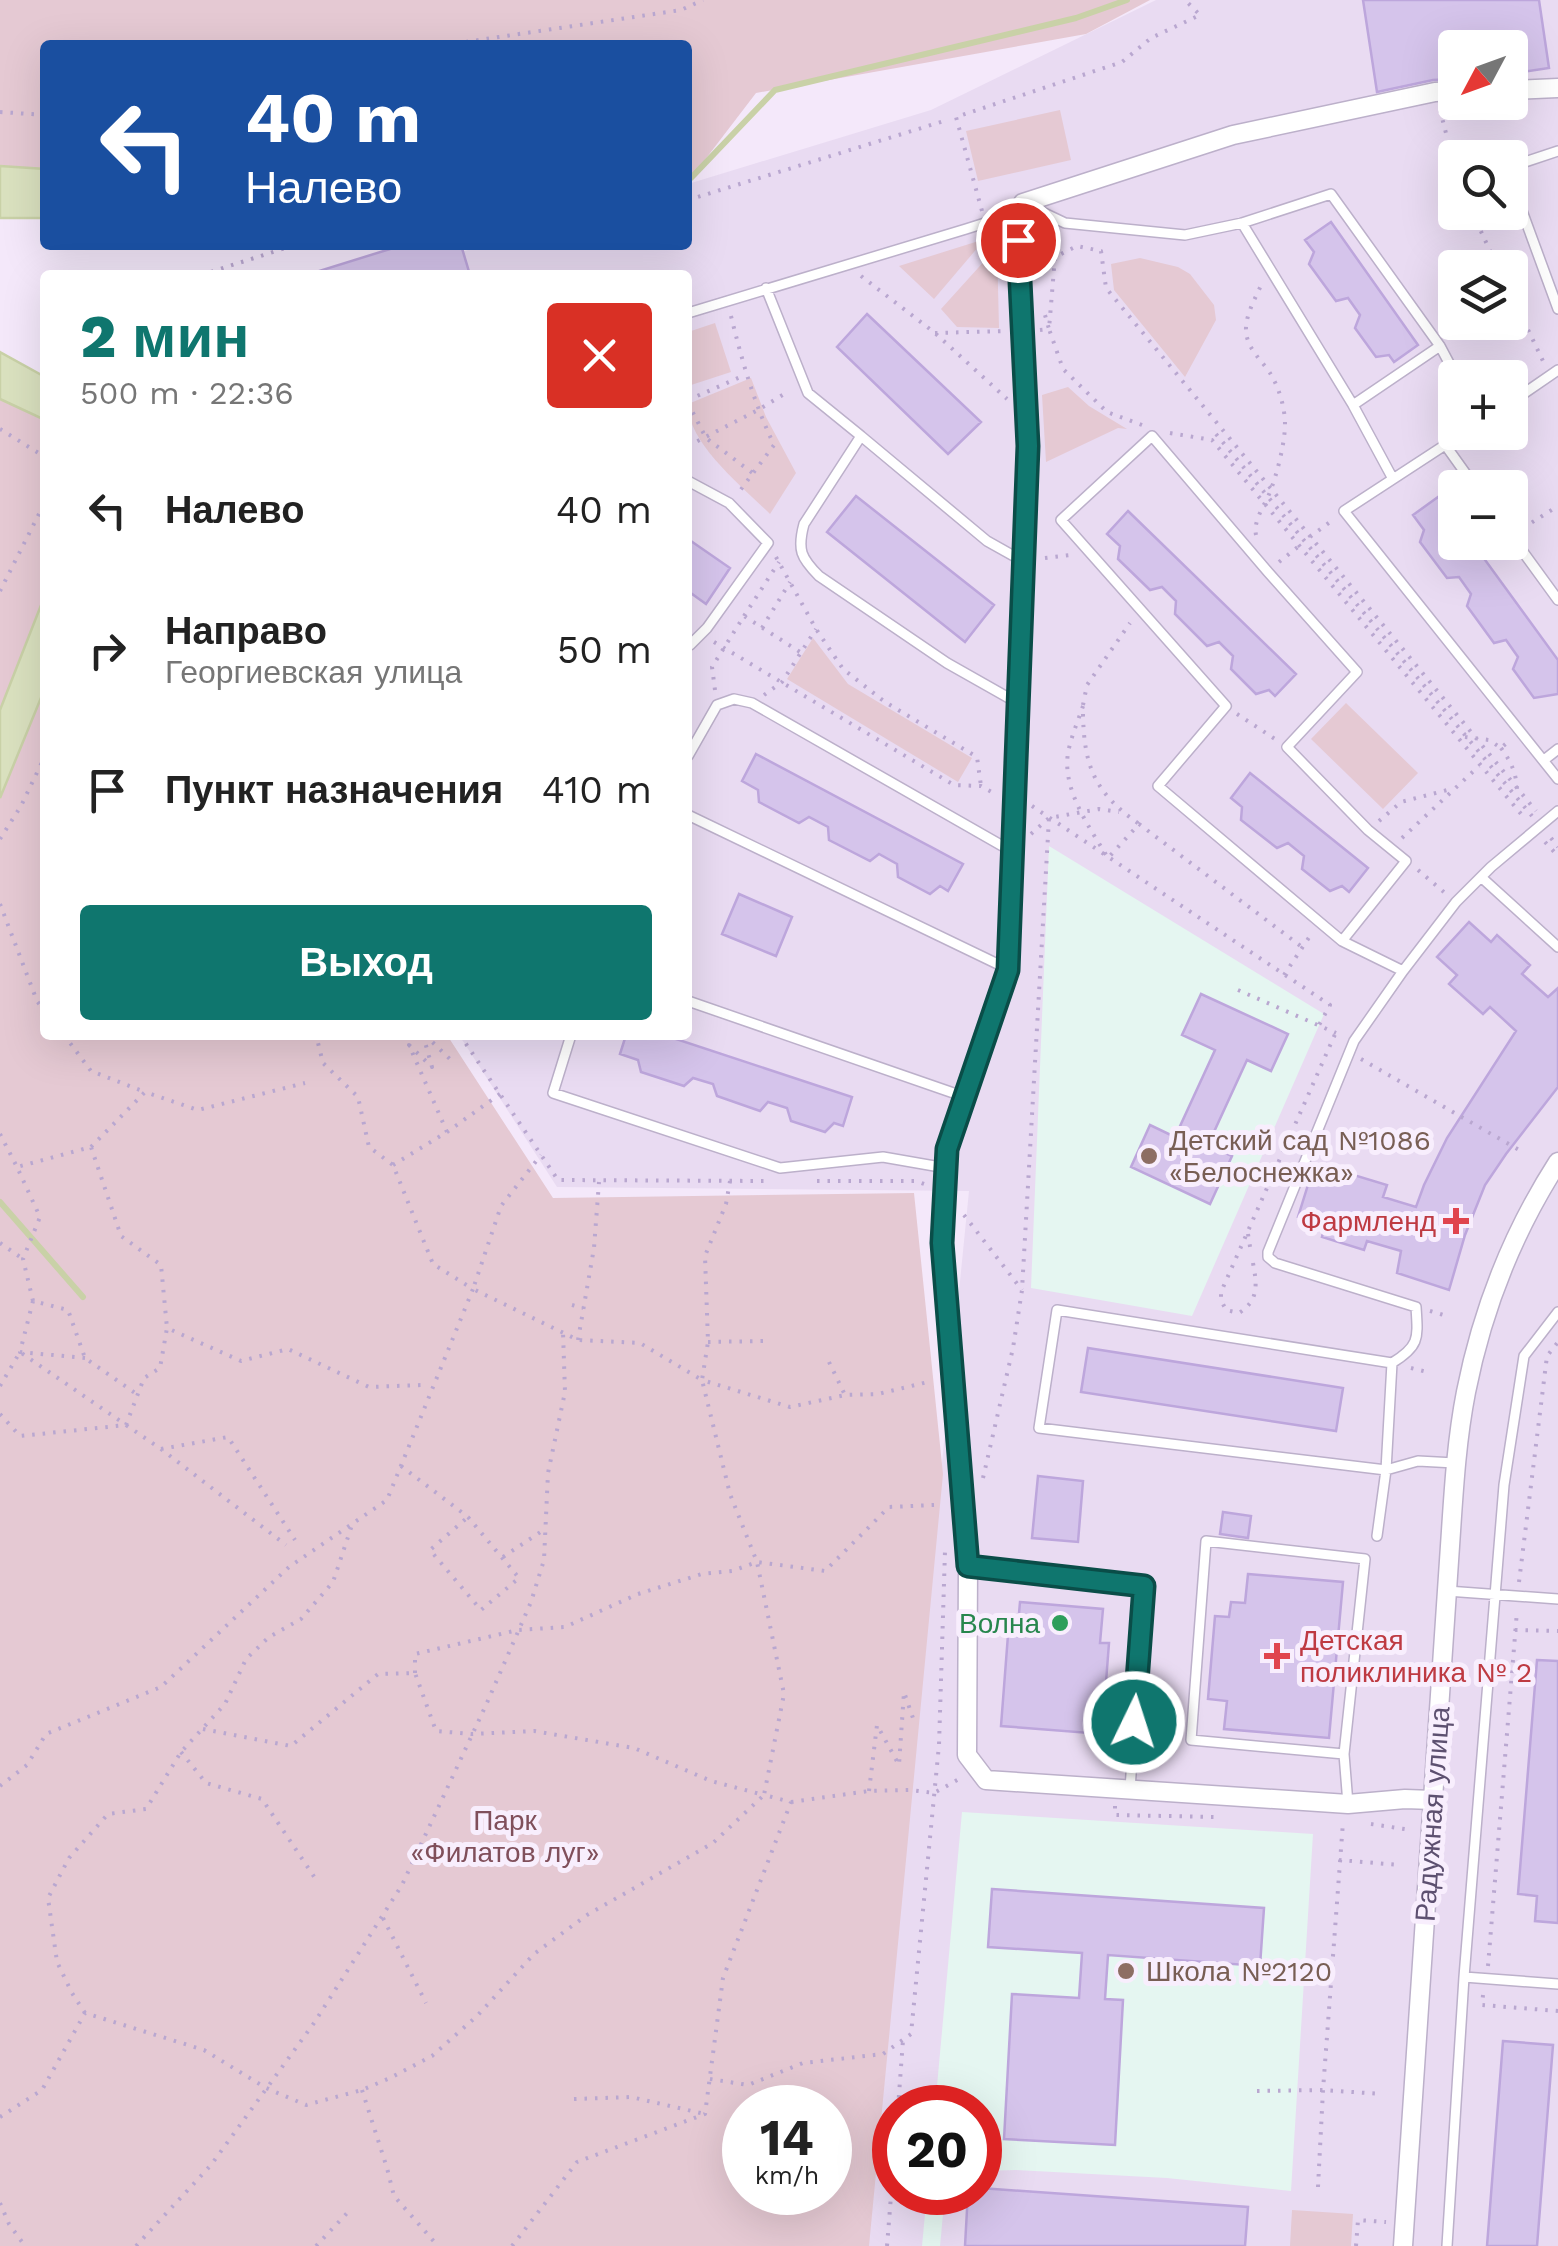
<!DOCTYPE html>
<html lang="ru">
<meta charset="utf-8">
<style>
:root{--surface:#fff;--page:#f2f2f2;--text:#222;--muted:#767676;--accent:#0f766e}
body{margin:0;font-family:"Work Sans",sans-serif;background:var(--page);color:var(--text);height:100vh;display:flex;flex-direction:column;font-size:38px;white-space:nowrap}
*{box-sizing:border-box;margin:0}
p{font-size:32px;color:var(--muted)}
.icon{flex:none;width:55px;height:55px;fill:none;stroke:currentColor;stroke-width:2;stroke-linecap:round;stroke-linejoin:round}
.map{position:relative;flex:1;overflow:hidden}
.side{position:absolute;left:40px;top:270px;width:652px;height:770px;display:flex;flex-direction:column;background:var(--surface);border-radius:10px;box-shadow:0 10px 40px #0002}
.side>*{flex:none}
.top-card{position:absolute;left:40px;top:40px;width:652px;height:210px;border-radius:10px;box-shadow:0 10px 40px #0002;background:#1a4fa0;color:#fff;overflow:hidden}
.needle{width:65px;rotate:229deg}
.tools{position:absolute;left:1438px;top:30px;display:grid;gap:20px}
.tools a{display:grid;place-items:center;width:90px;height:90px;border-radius:10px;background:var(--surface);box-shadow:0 10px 40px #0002;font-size:50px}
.speed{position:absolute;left:722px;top:2085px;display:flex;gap:20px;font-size:50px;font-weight:700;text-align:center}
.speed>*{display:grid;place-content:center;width:130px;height:130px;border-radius:50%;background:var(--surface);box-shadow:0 10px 40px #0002;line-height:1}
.speed small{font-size:25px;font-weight:400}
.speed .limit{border:15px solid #d22;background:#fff;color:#111}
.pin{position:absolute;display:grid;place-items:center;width:85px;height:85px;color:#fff;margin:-42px;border:5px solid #fff;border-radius:50%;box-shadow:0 2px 10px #0007}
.me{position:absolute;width:110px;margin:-55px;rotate:4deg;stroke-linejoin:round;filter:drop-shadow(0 0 8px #0008)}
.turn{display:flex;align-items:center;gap:35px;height:210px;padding:0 40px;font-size:45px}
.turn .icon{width:130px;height:130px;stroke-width:2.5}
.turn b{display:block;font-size:70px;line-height:85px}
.round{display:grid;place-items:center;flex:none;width:105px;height:105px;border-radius:10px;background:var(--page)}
.head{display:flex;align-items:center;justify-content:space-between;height:170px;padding:0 40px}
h1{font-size:60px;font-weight:800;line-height:75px;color:var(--accent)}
.primary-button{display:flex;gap:20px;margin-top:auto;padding:20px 40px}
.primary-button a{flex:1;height:115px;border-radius:10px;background:var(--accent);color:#fff;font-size:40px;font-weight:800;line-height:115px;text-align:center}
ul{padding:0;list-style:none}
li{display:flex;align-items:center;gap:30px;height:140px;padding:0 40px}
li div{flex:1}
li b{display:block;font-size:38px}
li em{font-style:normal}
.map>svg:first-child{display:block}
.residential{fill:#e9dbf2;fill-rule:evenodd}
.education{fill:#e5f6f1}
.green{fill:#e5c9d3;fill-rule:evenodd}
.water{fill:#dae1bf;stroke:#c9d1a7;stroke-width:2.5}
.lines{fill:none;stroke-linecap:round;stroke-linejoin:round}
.stream{stroke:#c9d1a7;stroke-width:6}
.building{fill:#d5c4eb;stroke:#bda6dc;stroke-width:2.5}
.lane-casing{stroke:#bcb0ca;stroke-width:12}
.street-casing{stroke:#bcb0ca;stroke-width:21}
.path{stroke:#b9a7d0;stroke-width:4;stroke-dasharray:2.5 8;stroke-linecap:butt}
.lane{stroke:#fff;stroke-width:9}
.street{stroke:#fff;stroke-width:18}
.route-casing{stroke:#0a4d48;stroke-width:25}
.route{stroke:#0f766e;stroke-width:18}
.education-dot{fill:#8d6e63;stroke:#f8eefd;stroke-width:4}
.health-dot{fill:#e0444e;stroke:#f8eefd;stroke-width:4}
.leisure-dot{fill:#2e9e5b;stroke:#f8eefd;stroke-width:4}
.labels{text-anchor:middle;stroke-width:10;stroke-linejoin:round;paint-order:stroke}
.education-label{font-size:28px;fill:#785e54;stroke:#f8eefd;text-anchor:start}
.health-label{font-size:28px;fill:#be3a42;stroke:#f8eefd;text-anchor:end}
.leisure-label{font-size:28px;fill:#27864d;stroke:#f8eefd;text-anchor:end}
.street-label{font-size:28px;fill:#5d5070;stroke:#f8eefd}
.park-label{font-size:28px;fill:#804f5b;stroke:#f8eefd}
</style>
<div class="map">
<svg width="1558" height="2246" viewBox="0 0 1558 2246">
<rect width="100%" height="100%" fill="#f4e8fa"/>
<path class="residential" d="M1156 0H1558V2246H864L969 1191 557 1187 459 1035H688V275H386L485 245H688V184L931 110ZM1455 48H1510V102H1455ZM1455 158H1510V212H1455ZM1455 268H1510V322H1455ZM1455 378H1510V432H1455ZM1455 488H1510V542H1455ZM895 2108H980V2192H895Z"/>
<path class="education" d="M1049 846 1324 1014 1192 1316 1031 1288Z
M962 1812 1313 1834 1291 2191 1167 2178 1016 2170 980 2171V2108H935Z
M927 2193H945L940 2246H922Z"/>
<path class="green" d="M0 0H1150L1086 34 756 93 691 178 688 177V45H45V169L0 166Z
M1060 110 1071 160 978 181 966 131Z
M985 239 934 299 899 266Z
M997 247 999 328 957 327 941 309Z
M1140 258 1178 267 1190 274 1214 305 1216 320 1185 377 1114 290 1111 264Z
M715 323 731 372 688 386V332Z
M751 378 766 417 796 473 770 514C743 487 687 443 688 404Z
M1068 387 1089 406 1127 429 1118 428 1046 462 1042 395Z
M0 399 45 420V595L0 710Z
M813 638 848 684 972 758 958 782 787 679Z
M45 688V1035H447L553 1198 914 1193 943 1474 869 2246H0V798ZM745 2108H830V2192H745Z
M1346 703 1418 773 1383 809 1311 739Z
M1292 2210 1353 2214 1351 2246H1290Z"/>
<path class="water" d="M0 166 45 169V218H0Z
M0 352 45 377V420L0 399Z
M45 595V688L0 798V710Z"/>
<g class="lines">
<path class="stream" d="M688 177 691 178 775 90 1076 18 1127 0
M0 1202 83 1297"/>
</g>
<path class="building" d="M1363 0H1539L1549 68 1510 74V48H1455V79L1433 80 1377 92Z
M1331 222 1418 345 1394 362 1389 355 1376 357 1355 328 1360 315 1348 298 1336 301 1309 264 1314 252 1305 240Z
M403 245H461L470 275H320L319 271Z
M867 314 981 422 948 454 837 347Z
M856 496 994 605 965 642 827 532Z
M1438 497 1455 520V542H1472L1558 660V694L1534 698 1513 669 1518 657 1506 640 1494 643 1467 606 1471 594 1459 577 1447 578 1420 542 1424 530 1413 515Z
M1128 511 1296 674 1275 696 1269 690 1256 694 1231 669 1233 656 1219 642 1207 646 1175 614 1176 601 1162 587 1150 590 1118 559 1120 546 1107 534Z
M688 539 730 568 706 604 688 591Z
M756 754 963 864 948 891 940 886 930 894 898 877 897 864 879 854 870 861 829 840 828 827 809 817 799 823 759 802 758 790 742 781Z
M1250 773 1368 868 1349 892 1342 886 1330 891 1302 869 1304 856 1288 843 1277 848 1241 820 1242 807 1231 798Z
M739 894 792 917 776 956 722 934Z
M1469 922 1491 942 1497 935 1530 965 1522 974 1548 997 1558 988V1087L1506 1154 1485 1185 1465 1235 1449 1290 1397 1273 1401 1251 1367 1241 1364 1250 1322 1237 1325 1225 1298 1217 1312 1172 1341 1181 1344 1172 1387 1185 1383 1197 1416 1207 1424 1185 1447 1138 1516 1031 1490 1007 1483 1014 1449 984 1457 975 1437 957Z
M1201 994 1288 1034 1271 1071 1247 1060 1208 1145 1232 1156 1210 1204 1131 1167 1150 1125 1175 1137 1215 1050 1182 1035Z
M626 1035H664L852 1097 843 1126 834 1123 825 1132 791 1121 787 1108 768 1102 760 1111 717 1096 713 1084 693 1078 684 1086 641 1072 638 1060 620 1054Z
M1088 1348 1343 1388 1336 1431 1081 1392Z
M1038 1476 1083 1481 1078 1542 1032 1538Z
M1223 1512 1251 1516 1248 1538 1220 1534Z
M1248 1574 1343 1582 1329 1738 1224 1729 1227 1701 1208 1699 1215 1616 1229 1617 1231 1602 1245 1603Z
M1020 1602 1103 1609 1100 1643H1109L1102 1734 1001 1726 1008 1635 1017 1636Z
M1537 1660 1558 1661V1923L1535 1921 1537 1896 1518 1894Z
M992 1889 1264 1908 1260 1966 1108 1955 1105 1999 1123 2000 1115 2145 1004 2139 1012 1994 1079 1998 1082 1953 988 1947Z
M1503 2041 1553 2045 1537 2246H1487Z
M980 2188 1248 2207 1245 2246H965L968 2192H980Z"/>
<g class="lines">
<defs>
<path id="lane" d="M1510 167 1558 151
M1510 178 1558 309
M766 288 808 393 861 436 804 524C797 550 801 558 819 576L947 663 1016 702
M688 313 966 229 985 223 1023 203 1065 223 1185 235 1242 223
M1510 403 1558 370
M1353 405 1440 346
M1465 432 1344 511 1558 779
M861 436 987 541 1021 560
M1446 446 1476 488
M1393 479 1353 405 1242 223 1331 194 1440 346 1457 378
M688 481 729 503 768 543 707 628 690 645H688
M1510 534 1558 600
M688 756 717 705 734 699 752 703 1013 852
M1544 760 1558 749
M688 815 1008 969
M1481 877 1558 947
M1342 941 1406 861 1368 830 1287 747 1357 672 1268 572 1152 436 1061 520 1226 706 1158 786 1342 941 1403 971
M688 1001 965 1097
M571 1035 553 1093 780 1168 883 1157 946 1168
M1392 1363C1420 1346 1418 1338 1416 1307L1275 1263 1268 1257V1252L1354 1041 1403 971 1456 902 1491 867 1558 811
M1377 1536 1386 1470 1392 1363 1057 1310 1039 1428 1386 1470 1418 1461 1455 1463
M968 1566 1144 1586 1130 1789
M1447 1591 1558 1599
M1344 1754 1365 1559 1206 1541 1191 1740 1344 1754 1348 1804
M1464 1977 1558 1984
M1447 2246 1464 1977 1504 1485 1524 1356 1558 1312"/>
<path id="street" d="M1510 90 1558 88
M1433 1800 1405 1799 1348 1804 986 1780 967 1755 968 1566 942 1243 947 1149 1008 969 1028 445 1018 241 1023 203 1233 135 1435 92 1455 91
M1403 2246 1451 1531C1454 1485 1457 1438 1466 1392 1482 1311 1513 1232 1558 1162"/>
</defs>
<use href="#lane" class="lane-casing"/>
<use href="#street" class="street-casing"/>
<path class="path" d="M445 45 681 10 703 0
M1463 109 1498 107
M1440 110 1455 168
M0 112 45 115
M688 200 944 121
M982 211 956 117 1122 62 1151 38 1200 15 1185 0
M1472 212 1498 268
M1039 245 1055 257
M201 275 295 245
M861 276 935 333 1007 399
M1510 292 1543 361
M731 316C742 361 754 403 774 445L739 492
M1040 330 1049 329 1043 308
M935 333 1005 331
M688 400 745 375
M688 403 706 438 754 474
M1142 425 1107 412 1063 369 1049 329 1055 257 1077 246 1101 251 1106 288 1536 811
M0 429 45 457
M1170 433 1212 440 1526 820
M1216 434 1532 816
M688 446 758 410 789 391
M1523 528 1558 506
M1256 535C1253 520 1265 505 1270 492 1277 474 1285 443 1285 424 1285 408 1279 387 1270 373 1260 358 1245 347 1246 327 1247 312 1256 297 1262 283
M1310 537 1334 519
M776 557 816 629 843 669 885 702 977 757 981 786
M1045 558 1070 555
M1279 562 1299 546
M0 591 45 502
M744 616 779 562
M762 628 790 582
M714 642 954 785 981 786 997 795
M715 690 712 667 744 616 800 652
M764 695 782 682 816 629
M1083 705 1087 685 1130 623
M1083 706C1078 721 1071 737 1068 753 1062 790 1090 828 1108 858L1139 824 1302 947
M1083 714C1084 767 1095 793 1139 824
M1237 714 1275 739
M1465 737 1489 740 1501 748 1509 741
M1501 748C1511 762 1516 772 1517 789
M1032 806 1330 1005 1319 1025
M1379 821 1401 802 1451 789
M1031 834 1049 818 1099 809 1119 812
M1402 838 1479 766
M1551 838 1558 847
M0 839 21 806 45 756
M1545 842 1558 856
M1418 870 1445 893
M0 904 37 1001 45 1011
M1284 975 1312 933
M1238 990 1336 1033
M64 1035 91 1071 145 1092
M423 1035 432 1067 409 1045 447 1132
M425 1035 452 1061
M460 1035 558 1180 768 1181
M1361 1059 1519 1150
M0 1134 17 1167
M91 1147 145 1092 198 1110 305 1083
M393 1165 447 1132 500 1094
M730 1181 726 1204 705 1256 708 1342 702 1380 790 1407 845 1395 878 1394 932 1381
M817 1181H916L927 1185
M964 1215 1022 1290
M1248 1234 1251 1253
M0 1243 23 1259
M1253 1263C1257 1285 1259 1300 1239 1313L1226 1310 1221 1300V1292L1336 1032
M33 1301 23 1259 40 1217 17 1167 91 1147 121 1236 161 1265 167 1328
M572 1305 583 1308
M1430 1311 1447 1316
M578 1340 594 1248 599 1182
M708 1342 763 1341
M85 1358 20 1352 33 1301 68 1310 85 1358 135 1393
M829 1362 845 1395
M1411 1368 1427 1372
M0 1386 20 1352 126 1425 144 1378 160 1368 167 1328 241 1361 288 1349 369 1387 422 1385
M0 1414 20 1436 126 1425 161 1449 286 1545
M161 1449 228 1437 295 1540
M401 1466 468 1517
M983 1478 1013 1348 1022 1290 1049 818
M468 1517 519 1578 481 1610 430 1550Z
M503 1557 545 1529
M1519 1582 1547 1356 1558 1342
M1515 1630 1558 1631
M415 1673V1654L518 1630 565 1627 638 1594 702 1574 732 1571 757 1562 825 1571 889 1507 934 1505
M203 1729 291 1746 378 1674 415 1673 436 1731 472 1734 534 1731 634 1748 711 1781 764 1795
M181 1752 206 1783 262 1799 317 1881
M0 1786 27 1765 46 1734 161 1687 289 1567 387 1500 473 1289 433 1264 393 1165 369 1147 358 1097 323 1063 316 1035
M869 1791 877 1725 899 1765 904 1692 914 1721
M791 1802 869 1791 910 1790 934 1793 961 1778
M1115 1806V1815L1217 1817
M1371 1824 1411 1830
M1339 1860 1399 1865
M383 1918 426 2003
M1488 1966 1517 1611
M1483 1995 1482 2005 1558 2011
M85 2013 72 1993 57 1962 48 1898 69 1858 108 1814 146 1809 181 1752 225 1704 246 1659 269 1637 301 1619 333 1582 352 1525
M710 2079 748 2085 803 2063 883 2054 911 2034 939 1745 945 1551
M362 2090 387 2168 394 2196 438 2246
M1257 2091 1323 2090 1382 2094
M574 2099 631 2097 705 2114
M898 2108 903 2040
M0 2117 42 2090 85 2013 204 2050 266 2088 306 2105 362 2090 390 2078 432 2056 477 2016 534 1954 587 1915 713 1843 764 1795
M1318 2187 1323 2090 1343 1822
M0 2203 9 2224 25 2246
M136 2246 211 2165 314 2023 402 1885 486 1705 531 1602 544 1560 548 1473 565 1392 563 1332
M316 2246 350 2210
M512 2246 577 2162 705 2114 723 1978 791 1802 764 1795 784 1694 757 1562 730 1494 702 1380 640 1343 578 1340 473 1289 501 1206 541 1155
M887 2246 895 2146
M1356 2246 1358 2220 1386 2222"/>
<use href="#lane" class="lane"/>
<use href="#street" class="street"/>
</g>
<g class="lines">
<defs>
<path id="route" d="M1018 240 1028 446 1008 970 947 1149 942 1243 968 1566 1144 1586 1134 1722"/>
</defs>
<use href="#route" class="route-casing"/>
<use href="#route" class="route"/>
</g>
<g class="education-dot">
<circle cx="1149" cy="1156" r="10"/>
<circle cx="1126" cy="1971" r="10"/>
</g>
<g class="health-dot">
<path d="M1451 1206h10v10h10v10h-10v10h-10v-10h-10v-10h10z"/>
<path d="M1272 1641h10v10h10v10h-10v10h-10v-10h-10v-10h10z"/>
</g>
<circle class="leisure-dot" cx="1060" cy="1623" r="10"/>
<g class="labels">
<g class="education-label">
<text x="1169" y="1150">Детский сад №1086<tspan x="1169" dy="32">«Белоснежка»</tspan></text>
<text x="1146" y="1981">Школа №2120</text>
</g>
<g class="health-label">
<text x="1436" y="1231">Фармленд</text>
<text x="1300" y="1650" text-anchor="start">Детская<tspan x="1300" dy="32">поликлиника № 2</tspan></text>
</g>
<g class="leisure-label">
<text x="1040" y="1633">Волна</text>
</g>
<g class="street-label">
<text transform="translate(1432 1814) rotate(-86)" y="10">Радужная улица</text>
</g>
<g class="park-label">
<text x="505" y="1830">Парк<tspan x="505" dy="32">«Филатов луг»</tspan></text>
</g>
</g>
</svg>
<div class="tools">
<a><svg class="needle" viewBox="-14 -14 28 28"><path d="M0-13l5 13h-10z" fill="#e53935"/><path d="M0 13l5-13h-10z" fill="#767676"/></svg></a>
<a><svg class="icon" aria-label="search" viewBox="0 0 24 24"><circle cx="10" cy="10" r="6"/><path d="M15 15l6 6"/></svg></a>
<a><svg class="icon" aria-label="layers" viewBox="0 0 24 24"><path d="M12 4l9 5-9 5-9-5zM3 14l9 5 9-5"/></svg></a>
<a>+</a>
<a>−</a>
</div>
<div class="speed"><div>14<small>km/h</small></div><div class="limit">20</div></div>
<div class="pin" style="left:1018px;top:240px;background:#d93025"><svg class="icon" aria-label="arrive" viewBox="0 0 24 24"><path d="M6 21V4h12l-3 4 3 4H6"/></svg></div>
<svg class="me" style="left:1134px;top:1722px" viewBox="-20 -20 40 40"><circle r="17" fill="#0f766e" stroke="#fff" stroke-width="3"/><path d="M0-11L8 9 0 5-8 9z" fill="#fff"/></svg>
<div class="top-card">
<div class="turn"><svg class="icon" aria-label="left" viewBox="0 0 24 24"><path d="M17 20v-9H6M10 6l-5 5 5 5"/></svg><div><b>40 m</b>Налево</div></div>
</div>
<section class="side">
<div class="head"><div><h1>2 мин</h1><p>500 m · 22:36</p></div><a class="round" style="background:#d93025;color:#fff"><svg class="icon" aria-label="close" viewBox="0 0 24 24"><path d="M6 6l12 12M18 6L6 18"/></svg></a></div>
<ul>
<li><svg class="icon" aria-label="left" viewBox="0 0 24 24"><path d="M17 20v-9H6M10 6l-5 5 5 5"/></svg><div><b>Налево</b></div><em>40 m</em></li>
<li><svg class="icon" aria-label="right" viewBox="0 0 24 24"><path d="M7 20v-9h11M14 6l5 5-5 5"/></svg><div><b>Направо</b><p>Георгиевская улица</p></div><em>50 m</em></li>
<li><svg class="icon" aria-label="arrive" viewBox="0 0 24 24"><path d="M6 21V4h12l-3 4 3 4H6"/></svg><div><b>Пункт назначения</b></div><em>410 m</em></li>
</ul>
<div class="primary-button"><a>Выход</a></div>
</section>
</div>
